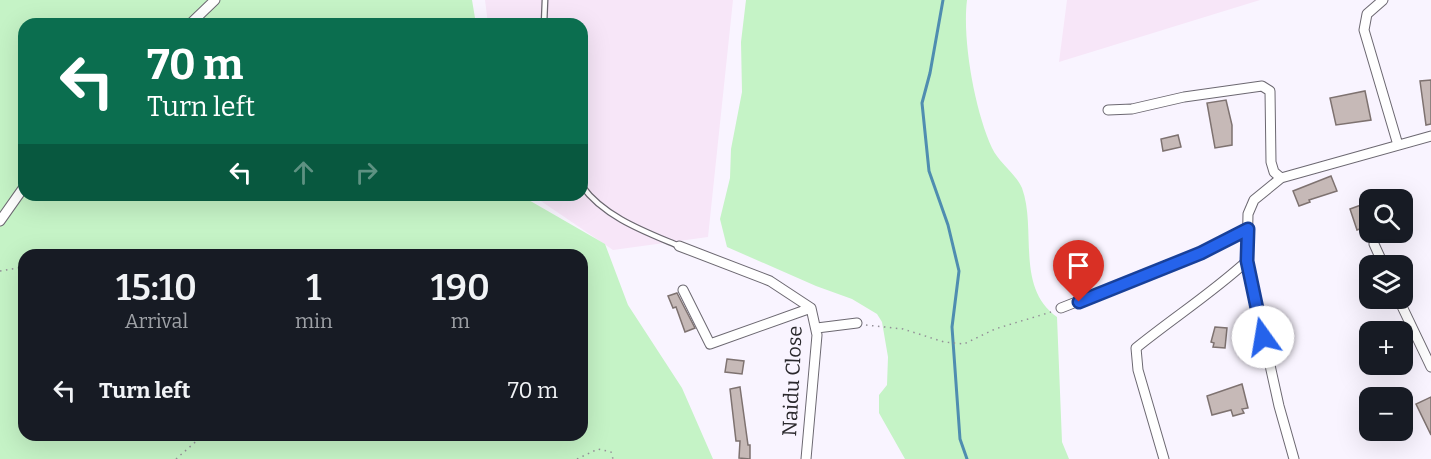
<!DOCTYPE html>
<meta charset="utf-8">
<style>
:root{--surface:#171b24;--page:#242831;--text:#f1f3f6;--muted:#9ea1a6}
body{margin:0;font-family:Bitter,serif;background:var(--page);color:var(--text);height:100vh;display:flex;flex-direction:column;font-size:22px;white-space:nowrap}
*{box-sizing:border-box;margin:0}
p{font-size:20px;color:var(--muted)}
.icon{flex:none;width:33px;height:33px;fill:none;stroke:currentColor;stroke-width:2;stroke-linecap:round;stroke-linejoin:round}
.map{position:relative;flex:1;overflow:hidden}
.sheet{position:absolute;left:18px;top:249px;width:570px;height:192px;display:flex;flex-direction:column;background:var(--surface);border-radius:18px;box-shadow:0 6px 24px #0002}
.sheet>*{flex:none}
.guide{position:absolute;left:18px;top:18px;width:570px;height:183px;border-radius:18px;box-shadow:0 6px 24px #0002;background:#0b6e4f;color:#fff;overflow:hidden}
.tools{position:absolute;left:1359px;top:189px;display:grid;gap:12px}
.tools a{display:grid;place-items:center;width:54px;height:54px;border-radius:12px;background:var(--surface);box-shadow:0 6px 24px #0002;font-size:30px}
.pin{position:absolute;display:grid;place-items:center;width:51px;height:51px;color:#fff;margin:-62px -26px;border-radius:50% 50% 50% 0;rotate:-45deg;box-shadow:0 0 6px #0007}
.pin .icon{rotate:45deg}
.me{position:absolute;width:66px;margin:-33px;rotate:347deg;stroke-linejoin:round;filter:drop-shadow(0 0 4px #0008)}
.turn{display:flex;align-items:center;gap:21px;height:126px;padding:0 30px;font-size:27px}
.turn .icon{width:78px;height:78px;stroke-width:2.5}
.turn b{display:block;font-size:42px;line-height:51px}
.lanes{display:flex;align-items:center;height:57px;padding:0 30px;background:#0003;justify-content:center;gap:30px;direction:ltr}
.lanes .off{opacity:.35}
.eta{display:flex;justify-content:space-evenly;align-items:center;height:102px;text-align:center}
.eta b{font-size:36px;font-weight:600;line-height:42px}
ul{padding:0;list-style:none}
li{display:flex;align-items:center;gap:18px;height:78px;padding:0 30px}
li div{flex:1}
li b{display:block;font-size:22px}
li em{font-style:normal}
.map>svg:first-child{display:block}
.commercial{fill:#f7e6f8}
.green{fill:#c5f3c6;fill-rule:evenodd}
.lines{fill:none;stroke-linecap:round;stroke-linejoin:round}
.stream{stroke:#4f8db0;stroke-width:3}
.building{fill:#c6b9b7;stroke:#7e7270;stroke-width:1.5}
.service-casing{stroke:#6c6871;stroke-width:7}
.minor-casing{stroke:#6c6871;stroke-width:11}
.path{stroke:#938f97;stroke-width:1.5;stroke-dasharray:1.5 4.5;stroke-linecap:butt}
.service{stroke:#fff;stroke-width:4.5}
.minor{stroke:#fff;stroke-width:9}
.route-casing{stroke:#184099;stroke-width:15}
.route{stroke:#2563eb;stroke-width:10}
.labels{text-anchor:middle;stroke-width:4.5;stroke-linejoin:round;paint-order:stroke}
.street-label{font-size:20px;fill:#2a282c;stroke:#f9f4ff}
</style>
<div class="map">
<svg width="1431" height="459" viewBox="0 0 1431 459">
<rect width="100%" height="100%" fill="#f9f4ff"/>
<path class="commercial" d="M485 0H733L708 237 613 250 532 195H582V24H488Z
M1067 0H1260L1059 62Z"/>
<path class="green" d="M0 0H472L476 24H24V195H520L605 244 628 305 682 388 713 459H0ZM24 255H582V435H24Z
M746 0H967C962 40 975 111 992 148 999 163 1017 175 1022 188 1037 229 1015 287 1057 317L1062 442 1069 459H905L879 413V395L887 385 888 357 882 322 877 314 852 299 816 286 727 247 720 219 730 178 731 149 742 92 741 42Z"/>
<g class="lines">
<path class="stream" d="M943 0 930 73 922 103 929 171 948 225 959 271 952 327 960 439 967 459"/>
</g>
<path class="building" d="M1431 80V124L1426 125 1420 81Z
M1365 91 1371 120 1336 125 1330 98Z
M1226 100 1232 125V145L1215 148 1207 103Z
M1178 135 1181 147 1163 151 1161 139Z
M1331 176 1337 191 1309 200 1310 202 1299 206 1293 191Z
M1361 205 1364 212 1370 210V225L1357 230 1350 209Z
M677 293 695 328 685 332 676 307 673 308 668 296Z
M1215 327 1227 328 1225 348 1213 347 1214 343 1211 342Z
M727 359 744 361 742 374 725 372Z
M1242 384 1248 408 1242 409 1244 413 1233 416 1231 410 1212 415 1207 396Z
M740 387 748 445H750V459L739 458 740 441H736L730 389Z
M1431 397V435L1416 404Z"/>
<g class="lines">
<defs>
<path id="service" d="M544 24 545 0
M582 186C604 217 646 232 679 246"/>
<path id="minor" d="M1383 0 1367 14 1364 30 1398 145
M190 24 215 0
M1108 110 1132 109 1184 97 1262 86 1270 91 1271 162 1274 172 1281 178
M0 221 24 187
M1374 244 1384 266
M679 246 770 281 811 308 817 335 806 459
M683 290 710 344 811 308
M1398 298 1431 367
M1061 308 1201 253 1248 229
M817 328 857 323
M1164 459 1138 370 1136 348C1173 318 1212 293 1247 261
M1294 459 1279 406 1247 261 1248 214 1254 200 1281 178 1431 136"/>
</defs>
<use href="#service" class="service-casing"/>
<use href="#minor" class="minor-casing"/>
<path class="path" d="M0 271 24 267
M866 325 903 329 944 342 964 344 995 329 1051 312
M151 435C171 442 187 442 207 435
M176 459 201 437
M577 459 598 449 611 452 613 459"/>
<use href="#service" class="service"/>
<use href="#minor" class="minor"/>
</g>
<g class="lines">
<defs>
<path id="route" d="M1079 302 1201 253 1248 229 1247 261 1263 337"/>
</defs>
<use href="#route" class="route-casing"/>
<use href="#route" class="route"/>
</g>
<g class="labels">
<g class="street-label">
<text transform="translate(792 381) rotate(-87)" y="7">Naidu Close</text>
</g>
</g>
</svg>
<div class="tools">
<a><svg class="icon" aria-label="search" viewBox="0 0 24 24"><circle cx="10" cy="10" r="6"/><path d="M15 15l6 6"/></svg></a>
<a><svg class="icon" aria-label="layers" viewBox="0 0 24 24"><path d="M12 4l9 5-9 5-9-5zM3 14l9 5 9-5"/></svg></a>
<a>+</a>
<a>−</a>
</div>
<div class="pin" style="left:1079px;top:302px;background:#d93025"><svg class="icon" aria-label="arrive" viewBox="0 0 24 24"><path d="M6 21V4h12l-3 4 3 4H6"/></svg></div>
<svg class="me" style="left:1263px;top:337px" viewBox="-20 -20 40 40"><circle r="19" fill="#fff"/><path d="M0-13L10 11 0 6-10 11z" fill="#2563eb"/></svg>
<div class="guide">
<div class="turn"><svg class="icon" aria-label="left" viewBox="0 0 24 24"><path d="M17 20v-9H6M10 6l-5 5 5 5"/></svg><div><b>70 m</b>Turn left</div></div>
<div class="lanes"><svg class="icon" aria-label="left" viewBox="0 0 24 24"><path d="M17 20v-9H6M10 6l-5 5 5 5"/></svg><svg class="icon off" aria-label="ahead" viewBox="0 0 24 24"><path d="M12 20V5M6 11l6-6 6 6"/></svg><svg class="icon off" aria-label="right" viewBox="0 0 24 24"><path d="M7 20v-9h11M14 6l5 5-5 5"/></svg></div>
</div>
<section class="sheet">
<div class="eta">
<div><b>15:10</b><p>Arrival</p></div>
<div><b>1</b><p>min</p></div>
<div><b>190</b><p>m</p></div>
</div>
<ul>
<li><svg class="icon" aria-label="left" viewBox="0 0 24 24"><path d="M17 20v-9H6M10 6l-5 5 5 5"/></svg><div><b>Turn left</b></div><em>70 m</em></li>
</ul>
</section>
</div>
